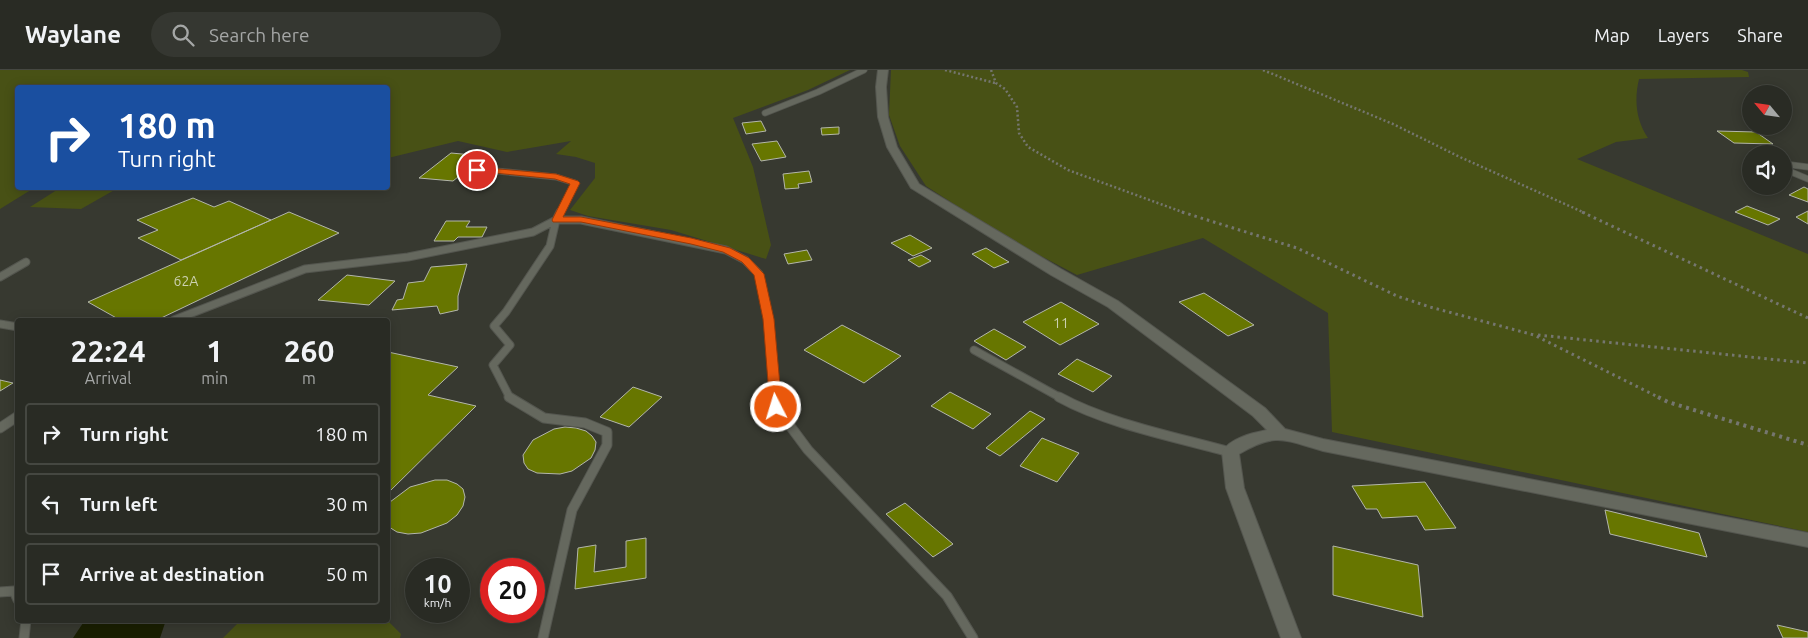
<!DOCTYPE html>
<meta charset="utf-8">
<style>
:root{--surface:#292b24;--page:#353731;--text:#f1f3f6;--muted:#a5a7a6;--line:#454741}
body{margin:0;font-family:Ubuntu,sans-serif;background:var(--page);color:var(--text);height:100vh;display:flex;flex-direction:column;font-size:19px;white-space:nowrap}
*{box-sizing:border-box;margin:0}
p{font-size:16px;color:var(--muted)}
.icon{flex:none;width:28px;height:28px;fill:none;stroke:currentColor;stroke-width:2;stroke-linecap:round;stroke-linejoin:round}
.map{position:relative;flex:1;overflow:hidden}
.details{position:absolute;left:15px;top:248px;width:375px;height:305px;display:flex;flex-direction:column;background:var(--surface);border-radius:5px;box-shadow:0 2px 12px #0003,0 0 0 1px var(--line)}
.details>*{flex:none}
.hud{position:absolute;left:15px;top:15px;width:375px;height:105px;border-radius:5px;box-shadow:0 2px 12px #0003,0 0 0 1px var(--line);background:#1a4fa0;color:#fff;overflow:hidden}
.needle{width:32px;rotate:299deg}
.tools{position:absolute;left:1742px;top:15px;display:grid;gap:10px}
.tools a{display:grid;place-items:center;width:50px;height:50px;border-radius:50%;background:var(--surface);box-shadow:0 2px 12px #0003,0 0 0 1px var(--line);font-size:25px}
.speed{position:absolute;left:405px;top:488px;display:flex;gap:10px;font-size:25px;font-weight:700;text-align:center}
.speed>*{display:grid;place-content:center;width:65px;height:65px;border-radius:50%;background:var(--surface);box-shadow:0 2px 12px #0003,0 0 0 1px var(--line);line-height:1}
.speed small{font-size:12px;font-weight:400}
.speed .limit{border:8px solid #d22;background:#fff;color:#111}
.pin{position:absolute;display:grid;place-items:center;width:42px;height:42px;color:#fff;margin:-21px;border:2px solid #fff;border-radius:50%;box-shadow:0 1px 5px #0007}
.me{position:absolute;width:55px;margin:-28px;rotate:355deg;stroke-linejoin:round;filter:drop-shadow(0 0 4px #0008)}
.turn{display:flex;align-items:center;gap:18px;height:105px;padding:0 20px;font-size:22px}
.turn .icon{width:65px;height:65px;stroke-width:2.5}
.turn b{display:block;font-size:35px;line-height:42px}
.eta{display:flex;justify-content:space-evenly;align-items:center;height:85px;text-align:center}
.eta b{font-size:30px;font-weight:600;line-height:35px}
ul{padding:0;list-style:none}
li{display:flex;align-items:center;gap:15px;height:62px;margin:0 10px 8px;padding:0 10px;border:2px solid var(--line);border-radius:5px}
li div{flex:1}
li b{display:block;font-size:19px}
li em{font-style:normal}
header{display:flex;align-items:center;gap:30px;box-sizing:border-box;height:70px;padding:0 25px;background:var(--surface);border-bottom:1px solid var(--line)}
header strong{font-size:24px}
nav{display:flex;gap:28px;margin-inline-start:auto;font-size:18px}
.search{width:350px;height:45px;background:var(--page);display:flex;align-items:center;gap:12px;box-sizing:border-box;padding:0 18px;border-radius:28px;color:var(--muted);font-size:19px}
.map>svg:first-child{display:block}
.green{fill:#485115}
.water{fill:#1a1f02}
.building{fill:#677600;stroke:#b3b6ab}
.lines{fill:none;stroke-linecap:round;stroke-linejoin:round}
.service-far2-casing{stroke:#54564f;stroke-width:7}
.service-far1-casing{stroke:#54564f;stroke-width:9}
.service-casing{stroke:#54564f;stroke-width:11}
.minor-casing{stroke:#54564f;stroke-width:2}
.path-far2{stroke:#75766f;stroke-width:2.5;stroke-dasharray:2 2.5;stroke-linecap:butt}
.path-far1{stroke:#75766f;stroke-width:3;stroke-dasharray:2.5 4;stroke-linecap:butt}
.path{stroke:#75766f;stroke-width:4;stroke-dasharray:3 4.5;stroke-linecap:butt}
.service-far2{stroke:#65685e;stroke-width:5.5}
.service-far1{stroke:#65685e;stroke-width:7}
.service{stroke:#65685e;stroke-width:9}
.minor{fill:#65685e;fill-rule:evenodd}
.route{fill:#ea580c;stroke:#983908}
.labels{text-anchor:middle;stroke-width:4;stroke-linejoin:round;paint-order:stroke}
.number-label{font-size:14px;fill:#ccd1b0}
</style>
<header>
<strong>Waylane</strong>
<div class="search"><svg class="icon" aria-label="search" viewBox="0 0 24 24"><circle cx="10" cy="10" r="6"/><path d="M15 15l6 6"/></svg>Search here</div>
<nav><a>Map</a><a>Layers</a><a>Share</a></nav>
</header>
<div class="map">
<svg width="1808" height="568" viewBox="0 0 1808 568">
<rect width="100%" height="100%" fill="#373930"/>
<path class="green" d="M0 0H850L808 20 733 48 753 97 771 175 766 189 671 160 588 146 570 140 595 108V93L576 87 556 84 571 71 507 82 458 71 388 88V18H18V118H34L0 139Z
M891 0H1742L1748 2 1749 7 1639 9C1634 30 1636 50 1648 68L1616 72 1577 89 1808 184V462L1332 362 1328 243 1203 168 1077 205 1005 167 926 116 900 76 889 45Z
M60 118H118L81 139 30 137Z
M241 550H387L401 564 400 568H223Z"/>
<path class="water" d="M85 550H166L160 568H73Z"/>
<path class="building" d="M761 51 766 61 746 64 742 53Z
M839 57V64L822 65 821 58Z
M1717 61 1756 62 1773 74 1734 73Z
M777 71 786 87 761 91 752 74Z
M451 83 484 86 453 111 419 108Z
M809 101 812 112 798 114 799 118 785 119 783 104Z
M1804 117 1808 119V132L1789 125Z
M193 128 214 137 229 131 271 150 181 190 138 168 158 160 137 150Z
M1747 136 1780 149 1768 155 1735 142Z
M1808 141V154L1796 147Z
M289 142 339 163 157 250H120L88 232Z
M446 151H470L466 157H487L482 167H458L454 171H434Z
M910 165 932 178 913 186 891 173Z
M986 178 1009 192 994 198 972 184Z
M807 180 812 190 788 194 784 184Z
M921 185 931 191 919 197 908 190Z
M467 194 458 226V240L440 244 437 236 392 240 397 230 403 229 408 213 424 211 431 197Z
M347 205 395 211 369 235 318 230Z
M1204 223 1254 255 1228 266 1179 232Z
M1061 232 1099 254 1060 275 1023 252Z
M842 255 901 286 864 313 804 280Z
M994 259 1026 277 1006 290 974 271Z
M388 282 458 297 428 325 476 336 388 423Z
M1077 289 1112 306 1093 322 1058 304Z
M0 310 13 313 0 321Z
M633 317 662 327 629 357 600 347Z
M950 322 991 344 973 359 931 336Z
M1030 341 1045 349 1000 386 986 378Z
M565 357 576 358 586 361 592 366 596 372 595 380 591 388 572 401 560 404 537 403 528 399 524 393 523 385 533 370 554 359Z
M1042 368 1079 383 1057 412 1020 396Z
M435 410H447L457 414 463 419 465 427 463 436 457 445 447 453 421 463 408 464 397 462 389 457 388 438 390 432 410 417Z
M1425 412 1456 458 1425 460 1417 446 1382 448 1377 439H1366L1352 416Z
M905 433 953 474 933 487 886 444Z
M1605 440 1699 463 1707 487 1610 464Z
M646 468V508L575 519 578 478 596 475 594 502 626 497V471Z
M1333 476 1418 495 1423 547 1333 525Z
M1777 555 1808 562V568H1783Z"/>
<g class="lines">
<defs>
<path id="service-far2" d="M765 43 818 22 864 0
M1784 94 1808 97
M477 99 556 107 575 113 560 143
M1784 99 1808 109"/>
<path id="service-far1" d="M0 207 26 192
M174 250 305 199 408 187 533 162 556 150H581L726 180 745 190 759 204 768 249 775 328
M0 254 18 257
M974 280 1061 328
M510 328 493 295 510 275 494 256 506 242 550 176 556 150 560 142"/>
<path id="service" d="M509 327 544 348 585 353 607 362V375L572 440 543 568
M775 327 776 337 808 380 947 526 973 568
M1059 327C1108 354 1176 367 1230 382
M0 358 18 346
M0 522 14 521 18 530
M24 568 26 550"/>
<path id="minor" d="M878 0H888L886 17 888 47 897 77 919 114 1061 199 1118 231 1265 338 1285 359 1323 369 1808 463V477L1323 381C1284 370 1276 362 1239 384L1244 418 1301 568H1281L1226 418 1222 382C1230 368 1252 363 1267 360L1253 346 1108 237 1051 205 911 118 887 77 878 47 876 17Z"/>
</defs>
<use href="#service-far2" class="service-far2-casing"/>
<use href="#service-far1" class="service-far1-casing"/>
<use href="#service" class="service-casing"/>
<use href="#minor" class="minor-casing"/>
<path class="path-far2" d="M945 0 995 13
M991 0 996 13 1005 19 1017 37 1019 63 1028 77 1068 100 1185 143
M1263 0 1393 54 1462 88 1585 143"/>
<path class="path-far1" d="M1182 142 1297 178 1397 226 1430 237 1534 265 1660 328
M1582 142 1808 248
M1538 265 1808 293"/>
<path class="path" d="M1658 327 1668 332 1808 375"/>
<use href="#service-far2" class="service-far2"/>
<use href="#service-far1" class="service-far1"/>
<use href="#service" class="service"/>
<use href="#minor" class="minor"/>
</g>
<path class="route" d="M477 97 556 104 578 111 580 113 563 147H581L691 168 730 178 749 188 764 204 774 249 782 337 780 340 776 341 770 337 763 249 754 205 742 192 723 182 691 174 581 152H553L552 150 570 114 555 109 474 101 473 100Z"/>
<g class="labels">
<g class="number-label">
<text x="186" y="216">62А</text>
<text x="1061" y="258">11</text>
</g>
</g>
</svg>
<div class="tools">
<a><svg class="needle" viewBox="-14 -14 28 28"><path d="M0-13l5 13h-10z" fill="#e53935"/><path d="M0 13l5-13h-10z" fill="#a5a7a6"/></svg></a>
<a><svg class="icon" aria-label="sound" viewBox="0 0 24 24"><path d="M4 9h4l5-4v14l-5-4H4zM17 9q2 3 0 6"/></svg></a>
</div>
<div class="speed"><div>10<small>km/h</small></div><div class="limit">20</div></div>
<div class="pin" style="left:477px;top:100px;background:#d93025"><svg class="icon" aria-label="arrive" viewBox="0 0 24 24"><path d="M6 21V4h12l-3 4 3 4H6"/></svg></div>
<svg class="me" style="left:776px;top:337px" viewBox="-20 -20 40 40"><circle r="17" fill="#ea580c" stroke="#fff" stroke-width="3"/><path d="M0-11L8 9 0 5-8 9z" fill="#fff"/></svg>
<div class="hud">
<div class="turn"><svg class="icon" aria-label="right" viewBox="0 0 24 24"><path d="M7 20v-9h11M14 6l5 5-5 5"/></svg><div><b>180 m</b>Turn right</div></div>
</div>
<section class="details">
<div class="eta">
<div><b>22:24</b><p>Arrival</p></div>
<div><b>1</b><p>min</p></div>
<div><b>260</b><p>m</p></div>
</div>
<ul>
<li><svg class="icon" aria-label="right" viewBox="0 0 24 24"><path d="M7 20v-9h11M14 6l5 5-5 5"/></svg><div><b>Turn right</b></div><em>180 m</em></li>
<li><svg class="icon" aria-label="left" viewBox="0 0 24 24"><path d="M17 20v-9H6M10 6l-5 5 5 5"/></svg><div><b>Turn left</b></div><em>30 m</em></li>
<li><svg class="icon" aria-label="arrive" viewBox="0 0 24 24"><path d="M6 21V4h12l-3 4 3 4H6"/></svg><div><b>Arrive at destination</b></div><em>50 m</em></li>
</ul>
</section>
</div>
